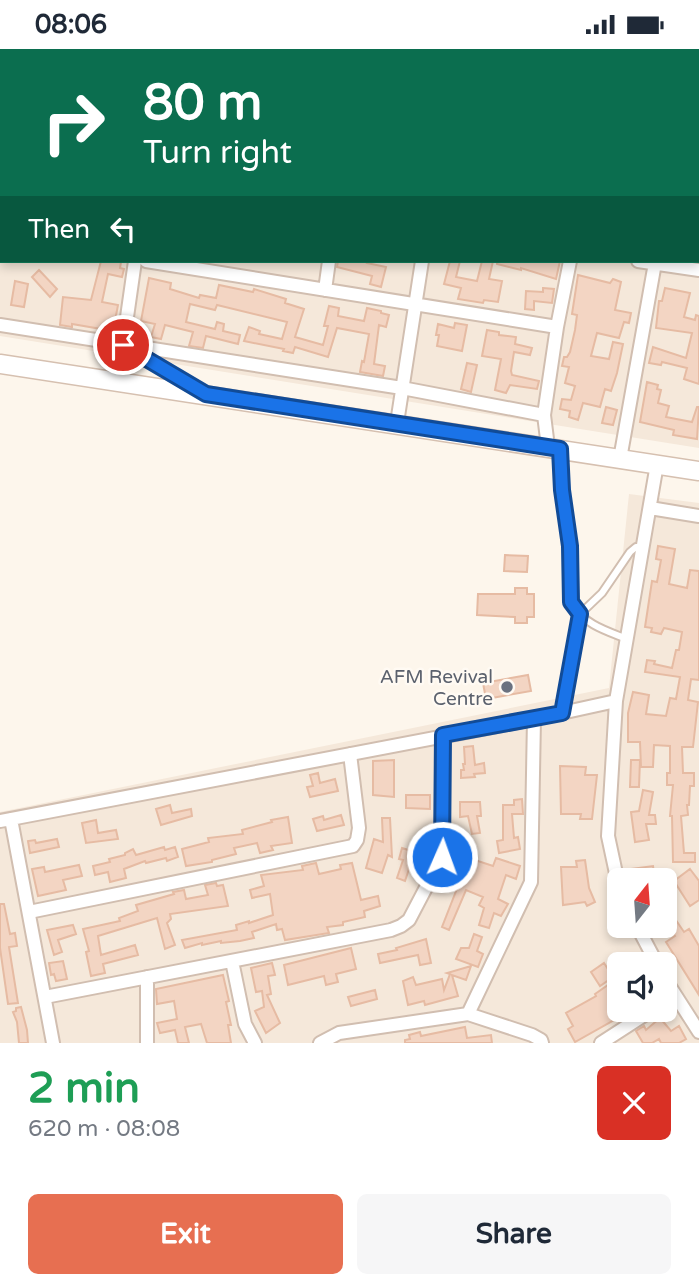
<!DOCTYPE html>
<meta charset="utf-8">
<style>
:root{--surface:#fff;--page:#f6f6f7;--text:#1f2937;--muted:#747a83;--accent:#e76f51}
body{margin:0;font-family:"Varela Round",sans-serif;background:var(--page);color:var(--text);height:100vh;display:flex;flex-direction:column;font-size:26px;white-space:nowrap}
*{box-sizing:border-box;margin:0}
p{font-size:23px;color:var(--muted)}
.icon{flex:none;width:38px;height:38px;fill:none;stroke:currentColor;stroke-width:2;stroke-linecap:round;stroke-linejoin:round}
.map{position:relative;height:994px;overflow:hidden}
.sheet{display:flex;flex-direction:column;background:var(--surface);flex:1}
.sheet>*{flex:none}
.top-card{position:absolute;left:0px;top:0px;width:700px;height:214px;box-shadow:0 4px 10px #0003;background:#0b6e4f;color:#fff;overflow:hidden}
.needle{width:46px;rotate:17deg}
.controls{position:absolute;left:607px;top:819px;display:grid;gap:14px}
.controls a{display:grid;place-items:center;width:70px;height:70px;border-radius:10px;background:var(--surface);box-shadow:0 4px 10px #0003;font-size:35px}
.pin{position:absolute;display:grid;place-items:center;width:60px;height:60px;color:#fff;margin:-30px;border:4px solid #fff;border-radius:50%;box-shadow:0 2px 7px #0007}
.me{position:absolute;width:77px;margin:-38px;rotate:2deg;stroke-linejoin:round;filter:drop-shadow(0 0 5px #0008)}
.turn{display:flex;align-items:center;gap:24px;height:147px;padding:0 28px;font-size:32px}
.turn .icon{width:91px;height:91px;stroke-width:2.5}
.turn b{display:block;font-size:49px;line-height:60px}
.then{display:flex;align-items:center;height:66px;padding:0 28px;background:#0003;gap:14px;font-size:26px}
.round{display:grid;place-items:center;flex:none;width:74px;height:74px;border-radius:10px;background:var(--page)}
.summary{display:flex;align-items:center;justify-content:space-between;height:119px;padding:0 28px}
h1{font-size:42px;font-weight:700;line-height:52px;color:#1e9e55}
.primary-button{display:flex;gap:14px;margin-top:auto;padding:14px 28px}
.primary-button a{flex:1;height:80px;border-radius:10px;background:var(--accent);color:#fff;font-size:28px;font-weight:700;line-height:80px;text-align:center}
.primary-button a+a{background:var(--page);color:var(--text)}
.status{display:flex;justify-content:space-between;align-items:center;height:49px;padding:0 35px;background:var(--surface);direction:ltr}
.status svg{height:19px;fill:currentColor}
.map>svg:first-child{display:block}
.residential{fill:#f5e8da;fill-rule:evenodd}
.building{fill:#f3d5c3;stroke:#e6bba3;stroke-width:2}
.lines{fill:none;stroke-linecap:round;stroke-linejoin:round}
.lane-casing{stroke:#d1beb0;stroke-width:10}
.street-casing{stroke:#d1beb0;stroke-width:16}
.secondary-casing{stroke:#d6c0b0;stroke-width:21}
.lane{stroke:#fff;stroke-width:6}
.street{stroke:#fff;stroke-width:12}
.secondary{stroke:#fff;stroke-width:18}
.route-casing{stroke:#114b97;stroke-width:18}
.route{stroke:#1a73e8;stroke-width:12}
.worship-dot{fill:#6b7280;stroke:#fffaf3;stroke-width:2.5}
.labels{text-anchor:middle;stroke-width:5;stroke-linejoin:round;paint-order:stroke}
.worship-label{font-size:19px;fill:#5b616d;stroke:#fffaf3;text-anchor:end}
</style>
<div class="status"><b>08:06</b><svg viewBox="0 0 49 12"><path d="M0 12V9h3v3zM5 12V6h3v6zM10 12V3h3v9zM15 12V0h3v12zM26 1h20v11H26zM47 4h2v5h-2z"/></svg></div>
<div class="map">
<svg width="699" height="994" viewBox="0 0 699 994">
<rect width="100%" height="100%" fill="#fdf6ec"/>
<path class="residential" d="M0 0H699V399L0 287ZM2 2H698V212H2Z
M629 445 699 454V994H0V763L609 639ZM620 831H665V877H620ZM620 915H665V961H620Z"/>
<path class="building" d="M101 212 121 213 120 219 124 220 122 228 108 225 102 253 118 256 113 282 72 275V278L60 276 63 248 91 251Z
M338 212H368L367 214 386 218 381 238 370 235 372 227 337 218Z
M450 212H460L456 228 477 232 482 212H493L489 230 502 232 498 253 484 251 483 254 458 250 461 239 444 235Z
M497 212H560L556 230 521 219V221L497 215Z
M39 221 57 240 50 248 32 228Z
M578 226 610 234 613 230 621 233 615 261 631 264 629 274 624 273 619 289 597 284 591 307 609 310 613 293 623 295 617 324 611 342 605 340 600 358 583 354 578 371 569 368 570 362 560 360 562 350 571 351 575 337 565 334 569 318 562 317 564 308H567L570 303 575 281 577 266 572 265Z
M149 229 171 234 170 240 199 249 200 246 216 249 219 236 253 243 254 240 286 250 285 254 304 260 295 288 323 296 328 277H324L329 257 339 259 338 267 364 272 367 259 381 262V264L389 266 386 278 379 276 374 315 385 317 383 327 360 323 362 312 364 313 369 285 337 279 328 308 295 298 293 304 283 302 284 300 244 292 249 278 260 282 259 285 282 290 287 273 217 256 215 261 190 255 186 273 215 280 217 273 224 275 223 282 240 286 238 295 206 287 203 299 189 297 193 283 165 276 161 290 151 288 155 275 141 272Z
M15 232 28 235 24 258 11 256Z
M543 239 554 240 552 254 534 252V261L525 260 526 242 543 243Z
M665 239 690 244 684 268 695 271 696 266 699 267V335L684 330 687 319 662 313 661 316 649 314 653 298 686 309 692 284 656 279 659 252H662Z
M455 274 467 276 462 302 437 297 439 286H436L438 275 454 279Z
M487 281 499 283V286L516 288 515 295 532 299 530 306 514 303 511 322 512 326 539 332 537 340 510 336 506 344 495 341 501 310 482 307Z
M467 314 477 316 471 343 461 340Z
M647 333 658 336 657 340 661 341 658 354 669 357 666 368 692 373 697 358H699L697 390 673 386 674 381 640 373Z
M606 358 617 361 613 376 602 374Z
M658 497 675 500 669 535 687 539 690 521 699 522V631L691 630 688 651 698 653 693 698H682L683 724H694V737H690L689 756H687L688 766 681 767 684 804H695V813H673L672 767H670L673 736H667V724H670V697L654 696 653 718H641L640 693H628V664L633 643 649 646 646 665 666 667 670 649 676 650 680 628 645 623 647 611 655 612 654 615 672 619 676 601H679L682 583 664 579 661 585 651 583 652 579 645 578 652 532 657 533 661 511 656 510Z
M505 506 528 507 527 523 504 522Z
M515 539H527V545H534V568H527V574H515V568L477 566 478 545H515Z
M528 626 531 642 486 650 483 634Z
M473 697 475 716 484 714 485 724 474 725 475 728 461 729V721H464L463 715H465L464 698Z
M394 711V748L373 746V712Z
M631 711H640L639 738H630Z
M560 717 586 718 585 726H597L592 770H580L581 765H561Z
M318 724 320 734 335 730 338 742 310 748 307 738 313 737 310 726Z
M643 741 653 743 649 766H655L656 775H646L649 791 635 793 631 763 639 762Z
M406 746H430V760L406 759Z
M522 750 523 765H512L514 789 518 788 520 800 499 804 497 792 503 791V756H514V751Z
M460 753H480L481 767H477L480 784 472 785 468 767 460 768Z
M170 756 172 764 191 760 192 767 161 776 156 760Z
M341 766 344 776 317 782 313 770 323 767 324 771Z
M288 768 292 794 271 797 273 801 260 804 257 794 234 799 236 805 212 811V813L186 817 182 800 209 793 208 789 243 785 242 781 272 773 271 771Z
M382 769H390L392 808 388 806 382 824 366 819 374 790 383 793Z
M96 771 98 784 116 781 118 790 86 794 82 774Z
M57 790 59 798 30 804 28 792 35 791 36 794Z
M164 798 165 801 175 798 178 808 167 812 166 809 146 814 145 812 124 820 126 829 110 833 108 823 95 826 93 817 110 813 109 810 125 806V804L133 800 136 806Z
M402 799 418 804 415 815 411 814 405 832 397 829 403 811 399 810Z
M496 809 520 817 516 830 506 826 498 850 508 855 501 867 494 864 489 879 479 876 484 859 479 856 483 848 466 841 449 881 442 878 458 837 453 835 458 823 466 826 472 810 493 817Z
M585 811 589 839 595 853 587 857 585 853 563 856 561 818H577L576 812Z
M316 814 319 825 341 820 340 816 352 814 361 851 378 847 380 857 364 862 365 868 343 873V876L327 878 329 884 285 891 282 880 277 881 276 875 252 883 254 889 240 892 221 894V892L202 896V894L185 899 182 891 237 881 236 876 249 872V874L273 866 270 845 252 849 250 841 264 837 261 826 303 821 302 817Z
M79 816 82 827 63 831 66 841 38 847 32 820 44 818 45 823Z
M653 817 655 831H645V828L631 830 630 820Z
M690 820 699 832V851L690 857 674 832Z
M216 834 217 837 223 836 228 857 170 865 171 870 167 874 175 896 165 900 157 869 98 887 101 906 135 896 138 906 103 915 105 924 91 927 86 903 89 902 83 880 120 872 119 869 138 862 136 856 174 845 173 843 184 841 186 850 208 846 205 836Z
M0 855H4L10 885 15 884 17 897 9 898 18 954 8 955 0 899Z
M665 855 684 883 689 880 699 897V946L666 893 675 887 665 872Z
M73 876 76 885 58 891 62 903 54 906 47 881Z
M474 885 482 888 477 902 483 905 478 918 456 910 461 899H469Z
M426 890 431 914 420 916 418 906 380 914 378 905 397 901 396 899Z
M351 899 356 920 336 925 338 933 326 936 324 927 288 936 284 916Z
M63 912 67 930 56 932 54 925 51 926 49 914Z
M272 914 275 926 268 927 271 945 267 946 280 974 266 984 255 962 264 958 262 942 256 943 251 919Z
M604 914 613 928 600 937 591 923Z
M471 917 466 931 452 926 458 947 425 956 424 952 408 956 403 932 413 928 416 936 442 930 444 941 450 925 447 924Z
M223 926 229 952 226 953 231 976H228L231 994H207L201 975 185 978 189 994H178L175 981 160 984 157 974 177 970 174 952 157 955 156 940Z
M608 936 620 954V961H632L575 993 568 980 573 977 566 964 596 947 595 945Z
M375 941 377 950 351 957 348 948Z
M21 958 27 981 28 994H19L17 973 13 963 16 962V959Z
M660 969 671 982 679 977 686 990 679 994H661L659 990 652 994H643L636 982 644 977 646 981Z
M465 978 467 989 491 986 492 994H405V991L410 990 409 986 420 983 421 987Z"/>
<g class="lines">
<defs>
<path id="lane" d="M560 404C562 445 570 484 570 524 571 534 568 548 573 556 585 576 607 582 627 590
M562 664 580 565 602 544 630 503 636 498H643"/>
<path id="street" d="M143 0V2
M230 0V2
M498 0 508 2
M455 2 456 0
M625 2 626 0
M698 53H699
M0 70H2
M698 134 699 135
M135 212 123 296 203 343
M146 212 557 278
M638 212 699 221
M325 241 329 212
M0 276 402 339 544 366
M397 374 422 212
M548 398 544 366 557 278 570 212
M620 410 655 214
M650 459 699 467
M11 770 53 994
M0 772 534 670 616 652
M620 843 608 787 616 652 657 415
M29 863 353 797 357 791 359 779 350 705
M637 877 657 915
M232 912 245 975 255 994
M147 928V994
M665 930 699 983
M45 948 391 881 401 877 409 871 442 808 443 686
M468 965 531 833 534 670
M320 994 339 984 468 965 532 986 541 991 542 994
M601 994 652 961"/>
<path id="secondary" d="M0 315 699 422"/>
</defs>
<use href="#lane" class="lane-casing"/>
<use href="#street" class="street-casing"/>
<use href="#secondary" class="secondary-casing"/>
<use href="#lane" class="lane"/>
<use href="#street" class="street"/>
<use href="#secondary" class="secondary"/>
</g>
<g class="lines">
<defs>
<path id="route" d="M123 296 206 345 560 400 562 441 570 497 571 553 580 565 562 664 443 686 442 808"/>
</defs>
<use href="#route" class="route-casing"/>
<use href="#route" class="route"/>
</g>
<circle class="worship-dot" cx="507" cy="638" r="7"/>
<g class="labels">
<g class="worship-label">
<text x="493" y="634">AFM Revival<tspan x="493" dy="22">Centre</tspan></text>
</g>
</g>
</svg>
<div class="controls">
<a><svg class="needle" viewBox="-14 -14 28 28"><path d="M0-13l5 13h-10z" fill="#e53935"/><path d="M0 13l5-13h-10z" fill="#747a83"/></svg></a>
<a><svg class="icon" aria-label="sound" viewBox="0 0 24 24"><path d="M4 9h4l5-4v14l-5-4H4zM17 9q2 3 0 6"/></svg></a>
</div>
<div class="pin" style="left:123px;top:296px;background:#d93025"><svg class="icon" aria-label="arrive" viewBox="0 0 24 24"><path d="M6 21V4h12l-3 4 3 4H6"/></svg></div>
<svg class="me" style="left:442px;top:808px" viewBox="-20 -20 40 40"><circle r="17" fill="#1a73e8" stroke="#fff" stroke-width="3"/><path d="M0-11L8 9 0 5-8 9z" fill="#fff"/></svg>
<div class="top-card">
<div class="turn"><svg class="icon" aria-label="right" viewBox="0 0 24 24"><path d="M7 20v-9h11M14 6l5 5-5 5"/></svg><div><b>80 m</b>Turn right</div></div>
<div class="then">Then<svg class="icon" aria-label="left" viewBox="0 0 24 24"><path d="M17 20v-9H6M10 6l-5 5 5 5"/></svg></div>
</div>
</div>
<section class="sheet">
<div class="summary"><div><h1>2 min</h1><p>620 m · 08:08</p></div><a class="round" style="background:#d93025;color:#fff"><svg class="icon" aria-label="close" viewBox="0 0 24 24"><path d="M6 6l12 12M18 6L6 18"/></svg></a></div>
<div class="primary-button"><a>Exit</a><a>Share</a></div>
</section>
